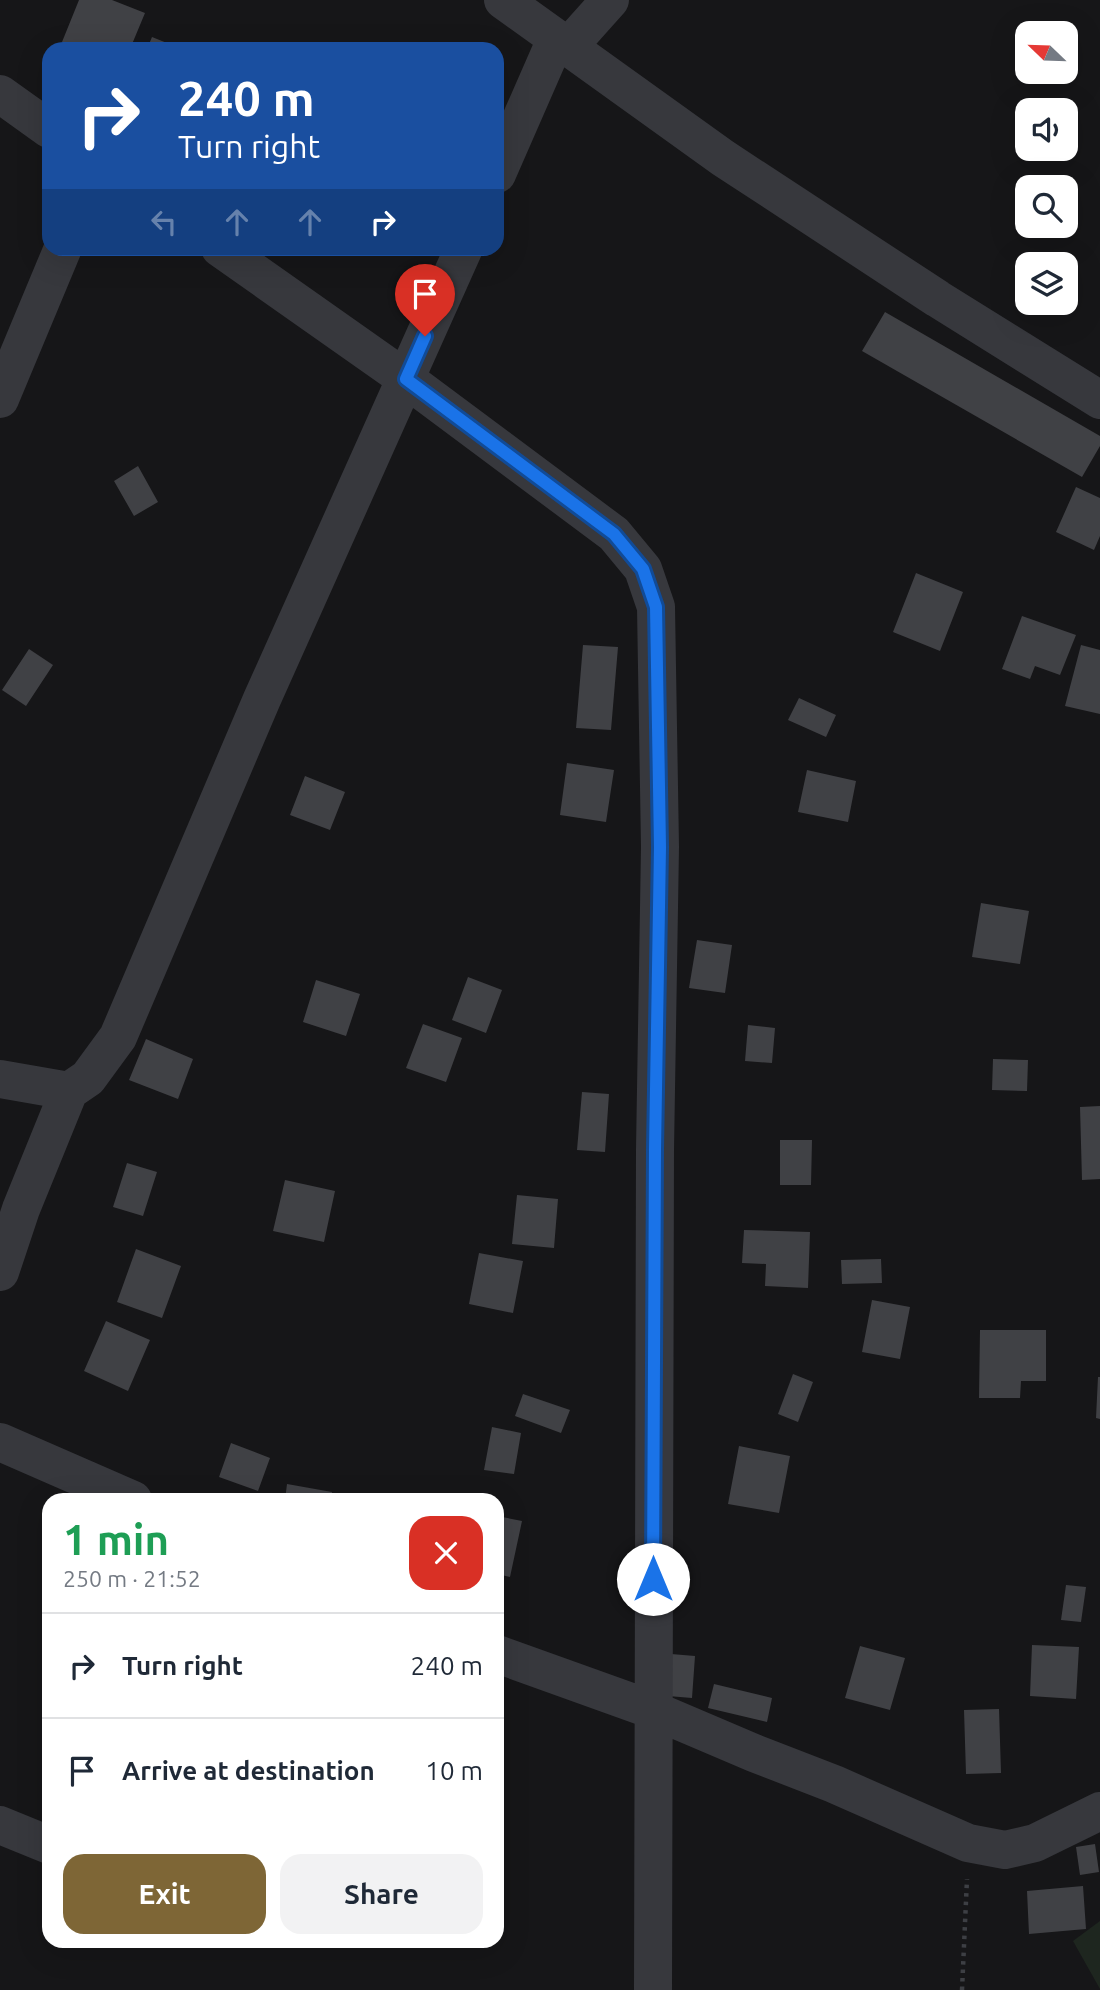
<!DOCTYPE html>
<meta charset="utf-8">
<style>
:root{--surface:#fff;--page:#f2f2f3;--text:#1f2937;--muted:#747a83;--line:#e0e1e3;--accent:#7e6636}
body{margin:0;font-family:Ubuntu,sans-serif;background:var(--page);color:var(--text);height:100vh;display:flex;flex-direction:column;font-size:26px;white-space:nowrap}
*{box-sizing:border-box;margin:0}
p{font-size:23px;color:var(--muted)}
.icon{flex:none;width:38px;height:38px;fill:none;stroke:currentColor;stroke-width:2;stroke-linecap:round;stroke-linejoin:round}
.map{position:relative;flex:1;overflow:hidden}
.sheet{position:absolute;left:42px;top:1493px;width:462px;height:455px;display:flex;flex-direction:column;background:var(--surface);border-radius:21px;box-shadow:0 7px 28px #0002}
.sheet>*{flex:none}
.hud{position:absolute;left:42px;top:42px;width:462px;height:214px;border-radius:21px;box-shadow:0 7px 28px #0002;background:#1a4fa0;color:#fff;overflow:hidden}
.needle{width:46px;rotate:293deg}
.controls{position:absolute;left:1015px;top:21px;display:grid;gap:14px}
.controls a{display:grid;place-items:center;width:63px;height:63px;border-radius:14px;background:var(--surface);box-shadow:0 7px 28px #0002;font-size:35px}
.pin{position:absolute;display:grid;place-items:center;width:60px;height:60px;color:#fff;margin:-72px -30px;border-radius:50% 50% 50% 0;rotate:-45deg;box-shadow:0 0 7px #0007}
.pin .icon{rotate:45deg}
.me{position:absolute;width:77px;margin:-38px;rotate:0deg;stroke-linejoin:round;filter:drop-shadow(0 0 5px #0008)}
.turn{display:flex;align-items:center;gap:24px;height:147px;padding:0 21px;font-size:32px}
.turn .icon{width:91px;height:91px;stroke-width:2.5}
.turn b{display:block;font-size:49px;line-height:60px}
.lanes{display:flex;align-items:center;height:66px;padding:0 21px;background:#0003;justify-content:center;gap:35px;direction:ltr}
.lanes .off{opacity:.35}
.round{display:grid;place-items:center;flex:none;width:74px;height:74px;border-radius:21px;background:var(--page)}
.overview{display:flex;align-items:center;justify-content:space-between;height:119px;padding:0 21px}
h1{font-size:42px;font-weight:700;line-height:52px;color:#1e9e55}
.cta{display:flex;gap:14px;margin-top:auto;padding:14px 21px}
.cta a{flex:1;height:80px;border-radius:21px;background:var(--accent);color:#fff;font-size:28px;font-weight:700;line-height:80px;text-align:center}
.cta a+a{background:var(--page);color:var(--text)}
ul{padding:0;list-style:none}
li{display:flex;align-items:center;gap:21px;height:105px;padding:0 21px;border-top:2px solid var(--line)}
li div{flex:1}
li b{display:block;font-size:26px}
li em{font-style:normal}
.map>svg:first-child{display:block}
.green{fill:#1e261f}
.building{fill:#404145}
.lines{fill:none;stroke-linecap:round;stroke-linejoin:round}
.path{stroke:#3d3f44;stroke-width:4.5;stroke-dasharray:3.5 5;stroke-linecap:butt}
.minor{stroke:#37383d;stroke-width:38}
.route-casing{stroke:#114b97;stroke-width:18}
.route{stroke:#1a73e8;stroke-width:12}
</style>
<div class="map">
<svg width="1100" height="1990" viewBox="0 0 1100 1990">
<rect width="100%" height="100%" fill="#161618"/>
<path class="green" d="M1100 1921V1989L1073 1941Z"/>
<path class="building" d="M79 0H112L145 13 130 49H78L62 42Z
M152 37 182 49H147Z
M885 312 1100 436V446L1082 477 862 351Z
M138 466 158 502 134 516 114 481Z
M1076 487 1100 498V536L1094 550 1056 532Z
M916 573 963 592 940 651 893 632Z
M1022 616 1076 635 1060 675 1035 666 1030 679 1002 669Z
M583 645 618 647 611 730 576 728Z
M1081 645 1100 650V714L1065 706Z
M29 649 53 665 26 706 2 690Z
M799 698 836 715 826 737 788 720Z
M567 763 614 770 606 822 560 815Z
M807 770 856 781 848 822 798 812Z
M305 776 345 792 330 830 290 815Z
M981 903 1029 911 1020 964 972 957Z
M697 940 732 945 725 993 689 988Z
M468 977 502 990 486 1033 452 1020Z
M316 980 360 994 346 1036 303 1022Z
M423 1024 462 1038 446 1082 406 1068Z
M748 1025 775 1028 772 1063 745 1061Z
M146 1039 193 1059 178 1099 129 1080Z
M993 1059 1028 1060 1027 1091 992 1090Z
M582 1092 609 1094 605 1152 577 1150Z
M1100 1106V1179L1082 1180 1080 1107Z
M780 1140H812L811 1185H780Z
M127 1163 157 1172 143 1216 113 1207Z
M285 1180 335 1191 324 1242 273 1231Z
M517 1195 558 1199 554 1248 512 1244Z
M744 1230 810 1232 808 1288 765 1286 766 1264 742 1263Z
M136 1249 181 1266 162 1318 117 1302Z
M479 1253 523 1261 513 1313 469 1304Z
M881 1259 882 1283 842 1284 841 1260Z
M872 1300 910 1307 900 1359 862 1352Z
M106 1321 150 1340 128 1391 84 1371Z
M980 1330H1046V1381H1021L1020 1398H979Z
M793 1374 813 1382 798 1422 778 1414Z
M1098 1377H1100V1419L1096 1418Z
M523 1394 570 1410 561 1433 515 1416Z
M492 1427 521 1433 514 1474 484 1470Z
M231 1443 270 1458 258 1491 219 1477Z
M739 1446 790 1456 779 1513 728 1504Z
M287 1484 332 1492 331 1500H285Z
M497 1516 522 1521 510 1577 497 1574Z
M1066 1585 1086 1587 1081 1622 1061 1620Z
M1032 1645 1079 1647 1076 1699 1030 1696Z
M860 1646 905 1658 890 1710 845 1698Z
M671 1654 695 1656 692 1698 668 1696Z
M714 1684 772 1698 767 1722 708 1708Z
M999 1709 1001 1773 966 1774 964 1710Z
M1095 1844 1099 1872 1080 1875 1076 1847Z
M1083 1886 1086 1929 1029 1934 1027 1891Z"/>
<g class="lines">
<path class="path" d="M962 1990 967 1879"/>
<path class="minor" d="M503 0 723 158 938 299 1100 400
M568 47 610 0
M0 94 49 129
M497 174 556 39
M220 248 406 379 614 534 643 569 656 607 660 847 655 1150 653 1990
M0 399 63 248
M0 1079 69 1091
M0 1272 21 1209 69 1091 88 1078 118 1037 262 699 464 248
M0 1442 133 1500
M497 1654 653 1710 754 1753 834 1784 968 1843 1005 1850 1035 1843 1100 1811
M0 1825 49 1845"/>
</g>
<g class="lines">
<defs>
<path id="route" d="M425 336 406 379 614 534 643 569 656 607 660 847 655 1150 653 1579"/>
</defs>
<use href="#route" class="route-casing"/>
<use href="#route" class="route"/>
</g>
</svg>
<div class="controls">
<a><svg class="needle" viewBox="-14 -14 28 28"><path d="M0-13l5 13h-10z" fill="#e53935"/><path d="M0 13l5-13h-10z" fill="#747a83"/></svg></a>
<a><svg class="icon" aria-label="sound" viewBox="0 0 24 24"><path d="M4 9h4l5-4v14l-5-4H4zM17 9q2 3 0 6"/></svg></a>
<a><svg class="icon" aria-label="search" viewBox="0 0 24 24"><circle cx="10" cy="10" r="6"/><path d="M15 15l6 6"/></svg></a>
<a><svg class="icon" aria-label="layers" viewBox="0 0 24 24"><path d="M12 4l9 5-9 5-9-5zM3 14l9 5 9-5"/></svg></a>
</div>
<div class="pin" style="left:425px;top:336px;background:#d93025"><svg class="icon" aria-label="arrive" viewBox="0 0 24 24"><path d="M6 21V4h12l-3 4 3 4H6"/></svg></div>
<svg class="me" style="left:653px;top:1579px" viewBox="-20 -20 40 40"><circle r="19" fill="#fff"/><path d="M0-13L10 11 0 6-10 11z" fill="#1a73e8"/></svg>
<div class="hud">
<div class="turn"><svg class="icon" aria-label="right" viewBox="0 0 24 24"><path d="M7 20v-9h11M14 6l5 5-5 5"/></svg><div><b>240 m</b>Turn right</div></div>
<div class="lanes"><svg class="icon off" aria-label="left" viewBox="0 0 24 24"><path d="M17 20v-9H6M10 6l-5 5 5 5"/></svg><svg class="icon off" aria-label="ahead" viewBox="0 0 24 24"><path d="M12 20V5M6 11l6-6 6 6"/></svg><svg class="icon off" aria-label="ahead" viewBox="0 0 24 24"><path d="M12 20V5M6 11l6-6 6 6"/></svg><svg class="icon" aria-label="right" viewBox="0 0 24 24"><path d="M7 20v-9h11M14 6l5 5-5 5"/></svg></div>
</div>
<section class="sheet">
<div class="overview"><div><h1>1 min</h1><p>250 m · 21:52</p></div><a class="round" style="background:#d93025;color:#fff"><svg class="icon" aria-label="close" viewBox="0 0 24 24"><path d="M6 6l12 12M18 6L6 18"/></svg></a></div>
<ul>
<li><svg class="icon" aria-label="right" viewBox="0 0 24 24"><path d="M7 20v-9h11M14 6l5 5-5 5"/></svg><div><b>Turn right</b></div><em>240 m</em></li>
<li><svg class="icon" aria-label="arrive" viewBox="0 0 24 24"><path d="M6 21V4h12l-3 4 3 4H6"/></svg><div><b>Arrive at destination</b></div><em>10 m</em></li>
</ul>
<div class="cta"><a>Exit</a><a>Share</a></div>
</section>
</div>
